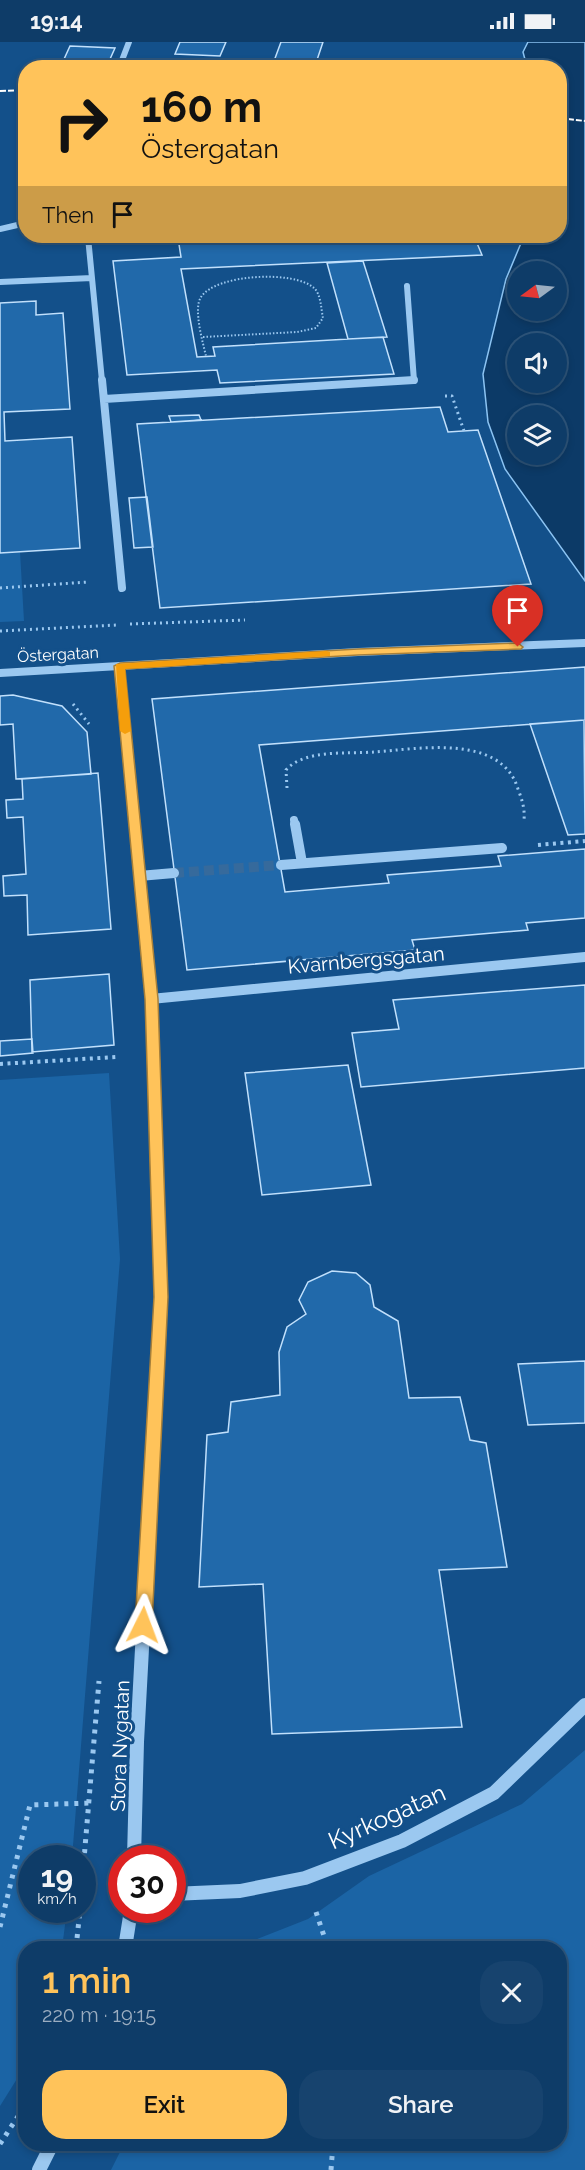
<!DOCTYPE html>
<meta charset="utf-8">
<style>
:root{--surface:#0e3c68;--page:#17436e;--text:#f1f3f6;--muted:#9badc0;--line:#2e567c;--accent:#ffc35a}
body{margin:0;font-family:Raleway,sans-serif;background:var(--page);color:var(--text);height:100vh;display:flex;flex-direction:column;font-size:22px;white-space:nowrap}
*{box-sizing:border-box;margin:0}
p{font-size:20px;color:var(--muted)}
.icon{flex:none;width:33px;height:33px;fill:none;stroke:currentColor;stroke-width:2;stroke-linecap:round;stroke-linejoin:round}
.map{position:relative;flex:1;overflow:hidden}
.details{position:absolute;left:18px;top:1899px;width:549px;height:210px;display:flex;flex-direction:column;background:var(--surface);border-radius:24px;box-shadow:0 3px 9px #0003,0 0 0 2px var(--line)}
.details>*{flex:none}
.banner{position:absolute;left:18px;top:18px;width:549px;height:183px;border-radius:24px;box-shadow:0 3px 9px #0003,0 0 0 2px var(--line);background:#ffc35a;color:#111;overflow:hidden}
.needle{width:39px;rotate:255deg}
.fabs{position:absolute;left:507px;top:219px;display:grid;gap:12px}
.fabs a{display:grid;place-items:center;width:60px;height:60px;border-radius:50%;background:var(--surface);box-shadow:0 3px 9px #0003,0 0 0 2px var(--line);font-size:30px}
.speed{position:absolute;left:18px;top:1803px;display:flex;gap:12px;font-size:30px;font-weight:700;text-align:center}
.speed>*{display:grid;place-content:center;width:78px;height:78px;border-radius:50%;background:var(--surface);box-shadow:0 3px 9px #0003,0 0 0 2px var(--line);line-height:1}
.speed small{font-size:15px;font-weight:400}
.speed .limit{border:9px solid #d22;background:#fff;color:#111}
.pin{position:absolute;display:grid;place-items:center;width:51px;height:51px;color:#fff;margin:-62px -26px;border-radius:50% 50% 50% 0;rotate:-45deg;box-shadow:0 0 6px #0007}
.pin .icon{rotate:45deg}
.me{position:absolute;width:66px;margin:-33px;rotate:3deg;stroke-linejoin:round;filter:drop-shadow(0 0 4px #0008)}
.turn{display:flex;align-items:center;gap:21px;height:126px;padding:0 24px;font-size:27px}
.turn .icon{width:78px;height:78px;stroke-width:2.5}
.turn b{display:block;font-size:42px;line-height:51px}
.then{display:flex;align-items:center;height:57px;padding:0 24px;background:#0003;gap:12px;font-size:22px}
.round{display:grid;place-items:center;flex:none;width:63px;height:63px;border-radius:24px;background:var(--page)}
.headline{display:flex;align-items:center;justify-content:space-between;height:102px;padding:0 24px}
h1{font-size:36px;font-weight:600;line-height:45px;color:var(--accent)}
.button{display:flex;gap:12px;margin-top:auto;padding:12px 24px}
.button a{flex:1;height:69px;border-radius:24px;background:var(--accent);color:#111;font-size:24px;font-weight:600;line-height:69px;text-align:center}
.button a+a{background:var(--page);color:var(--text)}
.status{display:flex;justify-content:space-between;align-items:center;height:42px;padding:0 30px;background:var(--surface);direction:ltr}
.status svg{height:16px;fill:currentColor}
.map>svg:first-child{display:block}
.green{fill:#1b64a5}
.water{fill:#0c3a67;stroke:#8cc4f3;stroke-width:1.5;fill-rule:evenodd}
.building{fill:#2169aa;stroke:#c1e0fc;stroke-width:1.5}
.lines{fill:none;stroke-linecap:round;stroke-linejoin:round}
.minor-tunnel{stroke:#366a9c;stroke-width:10;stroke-dasharray:10 5;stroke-linecap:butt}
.path-far3{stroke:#9bc8f0;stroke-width:2;stroke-dasharray:1.5 2;stroke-linecap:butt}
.path-far2{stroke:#9bc8f0;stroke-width:3;stroke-dasharray:2 4;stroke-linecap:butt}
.path-far1{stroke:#9bc8f0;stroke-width:4;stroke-dasharray:3 4.5;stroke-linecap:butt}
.path{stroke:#9bc8f0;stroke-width:5;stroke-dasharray:4 6;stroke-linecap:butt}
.minor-far3{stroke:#9bc8f0;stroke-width:6}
.minor-far2{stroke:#9bc8f0;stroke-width:8}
.minor-far1{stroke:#9bc8f0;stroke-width:10}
.minor{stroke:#9bc8f0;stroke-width:14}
.rail{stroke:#fff;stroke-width:2;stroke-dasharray:6 2;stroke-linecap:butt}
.route{fill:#ffc35a;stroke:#a67f3a;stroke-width:1.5}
.slow{fill:#f59e0b}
.labels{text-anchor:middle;stroke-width:6;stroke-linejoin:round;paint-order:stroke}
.far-street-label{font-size:16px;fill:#fff;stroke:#13508a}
.street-label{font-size:20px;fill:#fff;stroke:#13508a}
.near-street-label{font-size:24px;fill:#fff;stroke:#13508a}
</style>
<div class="status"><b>19:14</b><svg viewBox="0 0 49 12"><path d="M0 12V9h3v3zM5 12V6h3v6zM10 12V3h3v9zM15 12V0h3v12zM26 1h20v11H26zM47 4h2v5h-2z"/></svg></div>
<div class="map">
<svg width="585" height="2128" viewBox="0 0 585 2128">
<rect width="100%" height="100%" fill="#13508a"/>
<path class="green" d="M20 510 24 579 0 580V511Z
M109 1031 120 1217 72 1816H32V1868H67L62 1906H26L25 2024 0 2064V1038Z
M585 1708V2128H111L124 2102H560V1906H234L308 1877 369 1834 522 1762Z"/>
<path class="water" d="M528 0H585V539L505 427 488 380 483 332 506 237 524 194H560V26L527 25 523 10ZM518 230H556V268H518ZM518 302H556V340H518ZM518 374H556V412H518Z"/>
<path class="building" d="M180 0H226L220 14 175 12Z
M281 0H323L316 21 274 19Z
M70 4 115 6 106 26H60Z
M235 194H474L482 213 181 227 197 315 215 314 213 305 383 295 394 332 220 341 217 328 127 333 113 219 181 215 178 196Z
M363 219 387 295 348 297 327 221Z
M36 259V273L63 271 70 367 4 370 5 399 72 395 80 506 0 511V261Z
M440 365 448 390 478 388 531 542 160 566 137 382Z
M199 373 201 378 171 380 169 374Z
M147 455 153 505 134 506 129 456Z
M585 625V678L259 703 285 850 389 841 387 833 501 824 498 814 585 807V876L526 881 528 888 412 898 415 908 187 928 152 657Z
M13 653 62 664 87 690 91 732 16 737 13 682 0 683V654Z
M584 678 585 792 568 793 530 682Z
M98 731 111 887 28 893 27 853 4 854 3 834 26 832 23 775 7 776 6 758 23 757 22 737Z
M109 932 114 1003 32 1010 30 938Z
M585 943V1026L361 1045 352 991 399 987 393 958Z
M32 997 33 1011 0 1014V999Z
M348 1023 371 1143 262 1153 245 1031Z
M332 1229 356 1231 370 1243 374 1265 398 1279 409 1356 460 1355 470 1398 486 1401 507 1525 439 1528 462 1685 272 1692 263 1542 199 1545 207 1393 228 1390 231 1360 280 1353 279 1310 287 1285 306 1272 299 1258 308 1240Z
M585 1319V1381L528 1383 518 1322Z"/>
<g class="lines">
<path class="minor-tunnel" d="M174 831 281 823"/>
<path class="path-far3" d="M203 295 297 290 316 286 323 276C321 267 321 252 314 246 294 228 216 232 201 255 193 267 203 301 206 314"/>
<path class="path-far2" d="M445 354H452L464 389
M515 543 523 567
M0 546 88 540
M130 582 245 578
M0 589 117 583
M73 662 89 682
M287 746 286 728C304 707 348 712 374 710 418 707 501 691 518 747 522 758 525 766 524 778"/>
<path class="path-far1" d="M538 803 585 799
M0 1022 116 1015"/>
<path class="path" d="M82 1841 99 1639
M316 1870 328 1906
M0 1885 30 1763 90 1761
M76 1906 80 1868
M0 2102 26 2062
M331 2128 333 2102"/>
<path class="minor-far3" d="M119 26 129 0
M264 26 266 22
M0 187 26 181
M85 194 88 195 102 339
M88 194H122
M0 240 92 236
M407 244 414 339H409"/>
<path class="minor-far2" d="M102 338 122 546
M104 357 414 338
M120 624 135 783
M0 631 358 610 585 601
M294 778 295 783"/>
<path class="minor-far1" d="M135 782 151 957 161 1255 155 1365
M295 782 302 821
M281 823 502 806
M139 834 174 831
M151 957 585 915"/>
<path class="minor" d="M134 1816 137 1700 155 1364
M172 1852 240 1849 305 1836 402 1799 494 1751 585 1663
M125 1906 131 1868
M39 2128 52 2102"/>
<path class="rail" d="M0 49 26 48
M560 76 585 79"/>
</g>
<path class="route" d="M518 601 523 605 521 607 358 613 125 627 158 957 168 1255 152 1583 149 1588 143 1590 137 1588 135 1583 154 1255 145 957 114 624 120 621 358 607Z"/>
<path class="slow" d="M326 609 330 610V614L125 627 131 689 125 692 120 689 116 622Z"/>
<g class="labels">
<g class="far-street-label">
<text transform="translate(58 612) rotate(-3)" y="6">Östergatan</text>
</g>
<g class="street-label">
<text transform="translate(366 918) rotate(-5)" y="7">Kvarnbergsgatan</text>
<text transform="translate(120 1704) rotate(-88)" y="7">Stora Nygatan</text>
</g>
<g class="near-street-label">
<text transform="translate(387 1775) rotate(-24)" y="8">Kyrkogatan</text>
</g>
</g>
</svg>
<div class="fabs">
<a><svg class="needle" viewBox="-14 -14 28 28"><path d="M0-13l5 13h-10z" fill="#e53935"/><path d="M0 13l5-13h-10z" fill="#9badc0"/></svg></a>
<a><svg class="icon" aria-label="sound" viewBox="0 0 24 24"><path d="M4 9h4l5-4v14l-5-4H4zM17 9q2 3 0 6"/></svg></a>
<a><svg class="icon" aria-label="layers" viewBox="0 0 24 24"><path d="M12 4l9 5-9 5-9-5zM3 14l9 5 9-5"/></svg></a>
</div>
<div class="speed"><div>19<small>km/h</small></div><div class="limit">30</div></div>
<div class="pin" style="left:518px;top:605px;background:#d93025"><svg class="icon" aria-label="arrive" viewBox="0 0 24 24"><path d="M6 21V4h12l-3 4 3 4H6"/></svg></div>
<svg class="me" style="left:143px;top:1583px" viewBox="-20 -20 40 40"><path d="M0-17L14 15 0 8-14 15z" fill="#ffc35a" stroke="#fff" stroke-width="4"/></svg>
<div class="banner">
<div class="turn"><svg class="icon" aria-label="right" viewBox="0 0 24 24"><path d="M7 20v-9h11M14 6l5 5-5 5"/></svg><div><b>160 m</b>Östergatan</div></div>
<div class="then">Then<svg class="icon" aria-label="arrive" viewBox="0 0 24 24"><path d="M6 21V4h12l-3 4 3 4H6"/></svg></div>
</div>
<section class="details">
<div class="headline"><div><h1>1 min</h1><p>220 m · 19:15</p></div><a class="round"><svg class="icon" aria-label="close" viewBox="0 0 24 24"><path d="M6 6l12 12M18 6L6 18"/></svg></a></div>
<div class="button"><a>Exit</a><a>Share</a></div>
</section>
</div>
